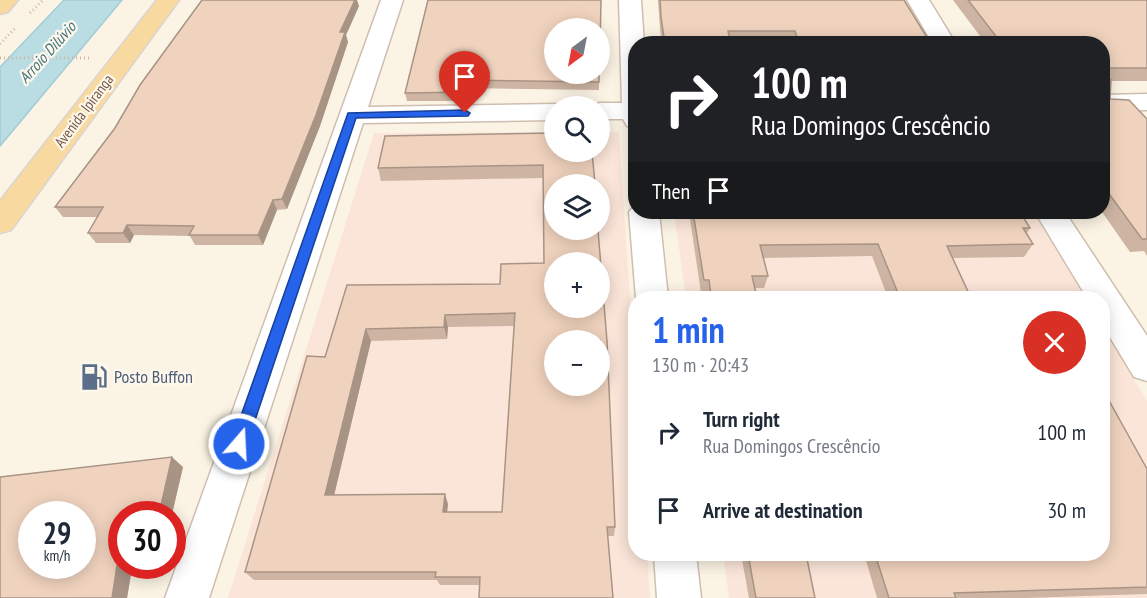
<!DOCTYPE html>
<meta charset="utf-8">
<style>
:root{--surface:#fff;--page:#f6f6f7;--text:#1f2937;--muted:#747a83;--accent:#2563eb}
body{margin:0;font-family:"PT Sans Narrow",sans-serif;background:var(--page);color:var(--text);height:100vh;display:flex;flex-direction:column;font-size:22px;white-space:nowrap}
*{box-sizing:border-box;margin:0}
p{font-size:20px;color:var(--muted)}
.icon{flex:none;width:33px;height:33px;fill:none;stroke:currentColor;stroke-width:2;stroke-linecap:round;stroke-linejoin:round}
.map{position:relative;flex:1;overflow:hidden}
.side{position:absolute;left:628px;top:291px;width:482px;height:270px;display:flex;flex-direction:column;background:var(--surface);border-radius:24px;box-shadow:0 3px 15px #0003}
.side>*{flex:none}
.banner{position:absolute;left:628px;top:36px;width:482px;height:183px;border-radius:24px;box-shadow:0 3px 15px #0003;background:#202124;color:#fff;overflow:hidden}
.needle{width:39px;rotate:212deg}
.controls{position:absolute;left:544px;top:18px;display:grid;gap:12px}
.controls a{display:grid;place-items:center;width:66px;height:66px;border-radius:50%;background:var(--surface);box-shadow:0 3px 15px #0003;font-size:30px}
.speed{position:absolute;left:18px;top:501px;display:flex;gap:12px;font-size:30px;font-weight:700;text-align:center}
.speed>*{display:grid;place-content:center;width:78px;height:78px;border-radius:50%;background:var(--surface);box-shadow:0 3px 15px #0003;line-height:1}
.speed small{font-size:15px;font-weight:400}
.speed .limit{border:9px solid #d22;background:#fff;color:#111}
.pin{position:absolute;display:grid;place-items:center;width:51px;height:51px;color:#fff;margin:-62px -26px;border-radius:50% 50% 50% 0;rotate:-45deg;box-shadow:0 0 6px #0007}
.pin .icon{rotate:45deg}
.me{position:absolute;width:66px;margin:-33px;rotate:19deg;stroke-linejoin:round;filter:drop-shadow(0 0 4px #0008)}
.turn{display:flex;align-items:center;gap:21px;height:126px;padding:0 24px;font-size:27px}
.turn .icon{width:78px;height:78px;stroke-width:2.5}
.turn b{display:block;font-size:42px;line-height:51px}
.then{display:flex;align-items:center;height:57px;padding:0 24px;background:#0003;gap:12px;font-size:22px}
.round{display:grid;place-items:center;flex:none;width:63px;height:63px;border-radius:32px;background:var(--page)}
.head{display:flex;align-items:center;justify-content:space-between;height:102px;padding:0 24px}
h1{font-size:36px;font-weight:700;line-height:45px;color:var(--accent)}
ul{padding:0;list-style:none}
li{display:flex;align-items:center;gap:18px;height:78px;padding:0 24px}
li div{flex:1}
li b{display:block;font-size:22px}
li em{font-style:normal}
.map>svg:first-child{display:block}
.commercial{fill:#fbe5d9;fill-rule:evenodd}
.water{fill:#badde4;stroke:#a1ccd6;stroke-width:1.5}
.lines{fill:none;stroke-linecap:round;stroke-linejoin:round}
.minor-casing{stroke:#cfbeaf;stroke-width:3}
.major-casing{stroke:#dbd4d0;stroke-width:3}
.path{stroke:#d5b7a1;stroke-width:3;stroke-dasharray:1 3;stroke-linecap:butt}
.minor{fill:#fff;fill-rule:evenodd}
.major{fill:#f8daa0;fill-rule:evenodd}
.wall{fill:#ceb5a3;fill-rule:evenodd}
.shaded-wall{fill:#a89485}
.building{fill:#f0d3be;stroke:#a89485;stroke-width:1.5;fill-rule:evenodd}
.route{fill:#2563eb;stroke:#184099;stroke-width:1.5}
.labels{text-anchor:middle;stroke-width:4.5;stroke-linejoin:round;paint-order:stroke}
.far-street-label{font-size:15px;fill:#745b4b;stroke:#fef7eb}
.far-water-label{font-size:16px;font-style:italic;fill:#43737f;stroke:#fef7eb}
.service-label{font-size:18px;fill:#4e5e75;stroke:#fef7eb;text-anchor:start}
</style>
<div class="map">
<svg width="1147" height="598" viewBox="0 0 1147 598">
<rect width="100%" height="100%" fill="#fbf4e5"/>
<path class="commercial" d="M555 132V152H600V132H619L636 388V554H647L650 598H228L374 133ZM555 184H600V230H555ZM555 262H600V308H555ZM555 340H600V386H555Z
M674 212H1033L1085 298H686Z
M1103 327 1147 401V598H729L723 554H1102Z"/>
<path class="water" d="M64 0H122L0 146V67Z"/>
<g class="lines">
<defs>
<path id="minor" d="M381 0H403L368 107 555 104 564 106H555V120L363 123 209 598H165Z
M619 0H641L644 44H636V128L627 126 623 119H600V106H590L600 103H622Z
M907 0H929L956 44H933Z
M1147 94V110L1102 111V95Z
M636 204V212H659L668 298H636L629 212Z
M1035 212H1065L1147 336V381L1134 377 1102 324V298H1087Z
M654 554H696L701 598H657Z"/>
<path id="major" d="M0 0H18L8 12 0 14Z
M157 0H179L11 230 0 233V201Z"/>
</defs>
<use href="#minor" class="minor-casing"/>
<use href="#major" class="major-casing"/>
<path class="path" d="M30 13 43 0
M0 44 16 27
M0 58H92"/>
<use href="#minor" class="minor"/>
<use href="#major" class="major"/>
</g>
<path class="wall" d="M428 0 599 74V90L466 88 467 101H407L405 93Z
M658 0H660L931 44H662L660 29Z
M953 0H1147V81H1111L1110 99 1147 119V256L1144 251 1130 252 1102 212V44H986Z
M359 6 346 35 348 42 320 126 287 209 277 210 263 245H195L190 236 134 235 130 243H96L88 233 97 217H63L55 207 115 128Z
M555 133 615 527 614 536H608L480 585H440L437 580H254L245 572 325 357 347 285 500 284 544 263 543 178 381 181 378 168ZM514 326 502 512H447L448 504 334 495 371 341 447 339 448 327Z
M689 212H1020L1030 228 1027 233 1033 244 1024 257 953 258 971 298H888L872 256 763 258 768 276 764 288H755L757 298H707L706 293H701Z
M183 467 172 514H122V566H161L160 570 131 574 127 598H0Z
M1147 469V594L1026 598H877L864 554H1102Z
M741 554H806L815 598H749Z"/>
<path class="shaded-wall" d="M355 0H357L359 6 346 35 348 42 320 126 287 209 282 199 340 32Z
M273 200 277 210 263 245 258 235Z
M127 225 134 235 130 243 123 233Z
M445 315 448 327 447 339 444 327Z
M366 329 371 341 332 504 325 495Z
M172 457 183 467 172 514H159Z
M445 494 448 504 446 522 443 512Z
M117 565 131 574 127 598H112Z
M154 566H161L160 570Z"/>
<path class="building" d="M202 0H355L340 32H345L316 115 282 199 273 200 258 235H189L194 226 127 225 123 233H88L103 207H55L115 128 140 85Z
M428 0H601L600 49V28H555V74H599V82L465 80 466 92 405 93Z
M660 0H904L931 44H799L795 31H728L731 44H665L661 17Z
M968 0H1147V68H1102V44H1002Z
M1102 70 1111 80 1110 99 1129 100 1147 119V239H1142L1110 195H1102Z
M555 133V152H592L595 184H555V230H598L607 341 615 527H607L613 598H479L480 577H435L436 572H245L307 356 325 357 347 285 500 284 501 264 544 263 543 165 378 168 385 136ZM555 262H600V308H555ZM515 313 502 512H443L445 494 325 495 366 329 444 327 445 315ZM555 340H600V386H555Z
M693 212H1020L1030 228H1023L1033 244 947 246 971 298H900L878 244 760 245 768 276H752L757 298H721L720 295H711L709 280H704Z
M1102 388 1147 469V587L954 593 956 598H889L875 554H1102Z
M172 457 159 514H122V565H117L112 598H0V477ZM32 514H82V566H32Z
M748 554H806L815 598H756Z"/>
<path class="route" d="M465 110 470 113 468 116 356 118 247 444 245 449 239 452 234 449 231 444 348 113Z"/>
<defs>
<symbol id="fuel-bare" viewBox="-9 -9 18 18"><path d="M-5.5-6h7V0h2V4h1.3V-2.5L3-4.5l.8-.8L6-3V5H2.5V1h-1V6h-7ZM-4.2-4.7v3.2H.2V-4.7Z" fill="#5c6f8a" stroke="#fef7eb" stroke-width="2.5" paint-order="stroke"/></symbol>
</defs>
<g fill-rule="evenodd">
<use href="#fuel-bare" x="75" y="358" width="38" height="38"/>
</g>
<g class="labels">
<g class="far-street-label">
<text transform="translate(84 111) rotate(-53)" y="5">Avenida Ipiranga</text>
</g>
<g class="far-water-label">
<text transform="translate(47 52) rotate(-48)" y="6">Arroio Dilúvio</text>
</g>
<g class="service-label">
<text x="114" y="383">Posto Buffon</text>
</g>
</g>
</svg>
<div class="controls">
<a><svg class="needle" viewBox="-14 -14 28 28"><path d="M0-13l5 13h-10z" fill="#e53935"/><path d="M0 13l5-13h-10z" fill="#747a83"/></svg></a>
<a><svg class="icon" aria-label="search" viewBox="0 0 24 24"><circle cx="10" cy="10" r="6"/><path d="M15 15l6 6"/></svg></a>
<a><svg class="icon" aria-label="layers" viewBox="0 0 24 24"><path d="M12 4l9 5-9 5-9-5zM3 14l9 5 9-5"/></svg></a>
<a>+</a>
<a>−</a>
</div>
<div class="speed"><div>29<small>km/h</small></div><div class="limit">30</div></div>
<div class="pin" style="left:465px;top:113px;background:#d93025"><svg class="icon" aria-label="arrive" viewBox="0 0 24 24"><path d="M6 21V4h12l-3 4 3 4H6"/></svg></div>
<svg class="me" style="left:239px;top:444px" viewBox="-20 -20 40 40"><circle r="17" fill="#2563eb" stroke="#fff" stroke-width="3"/><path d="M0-11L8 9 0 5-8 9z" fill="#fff"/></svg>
<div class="banner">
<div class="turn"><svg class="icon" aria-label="right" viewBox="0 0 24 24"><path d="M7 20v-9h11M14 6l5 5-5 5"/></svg><div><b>100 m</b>Rua Domingos Crescêncio</div></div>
<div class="then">Then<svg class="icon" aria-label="arrive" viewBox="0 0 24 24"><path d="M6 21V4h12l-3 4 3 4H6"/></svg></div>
</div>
<section class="side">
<div class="head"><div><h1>1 min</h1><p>130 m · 20:43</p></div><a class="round" style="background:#d93025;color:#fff"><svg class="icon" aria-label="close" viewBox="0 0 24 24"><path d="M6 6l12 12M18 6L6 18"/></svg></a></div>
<ul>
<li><svg class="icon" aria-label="right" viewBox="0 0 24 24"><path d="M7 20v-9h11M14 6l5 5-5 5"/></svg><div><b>Turn right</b><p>Rua Domingos Crescêncio</p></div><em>100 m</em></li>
<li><svg class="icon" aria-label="arrive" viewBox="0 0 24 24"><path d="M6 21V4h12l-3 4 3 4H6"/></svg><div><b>Arrive at destination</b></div><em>30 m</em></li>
</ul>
</section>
</div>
